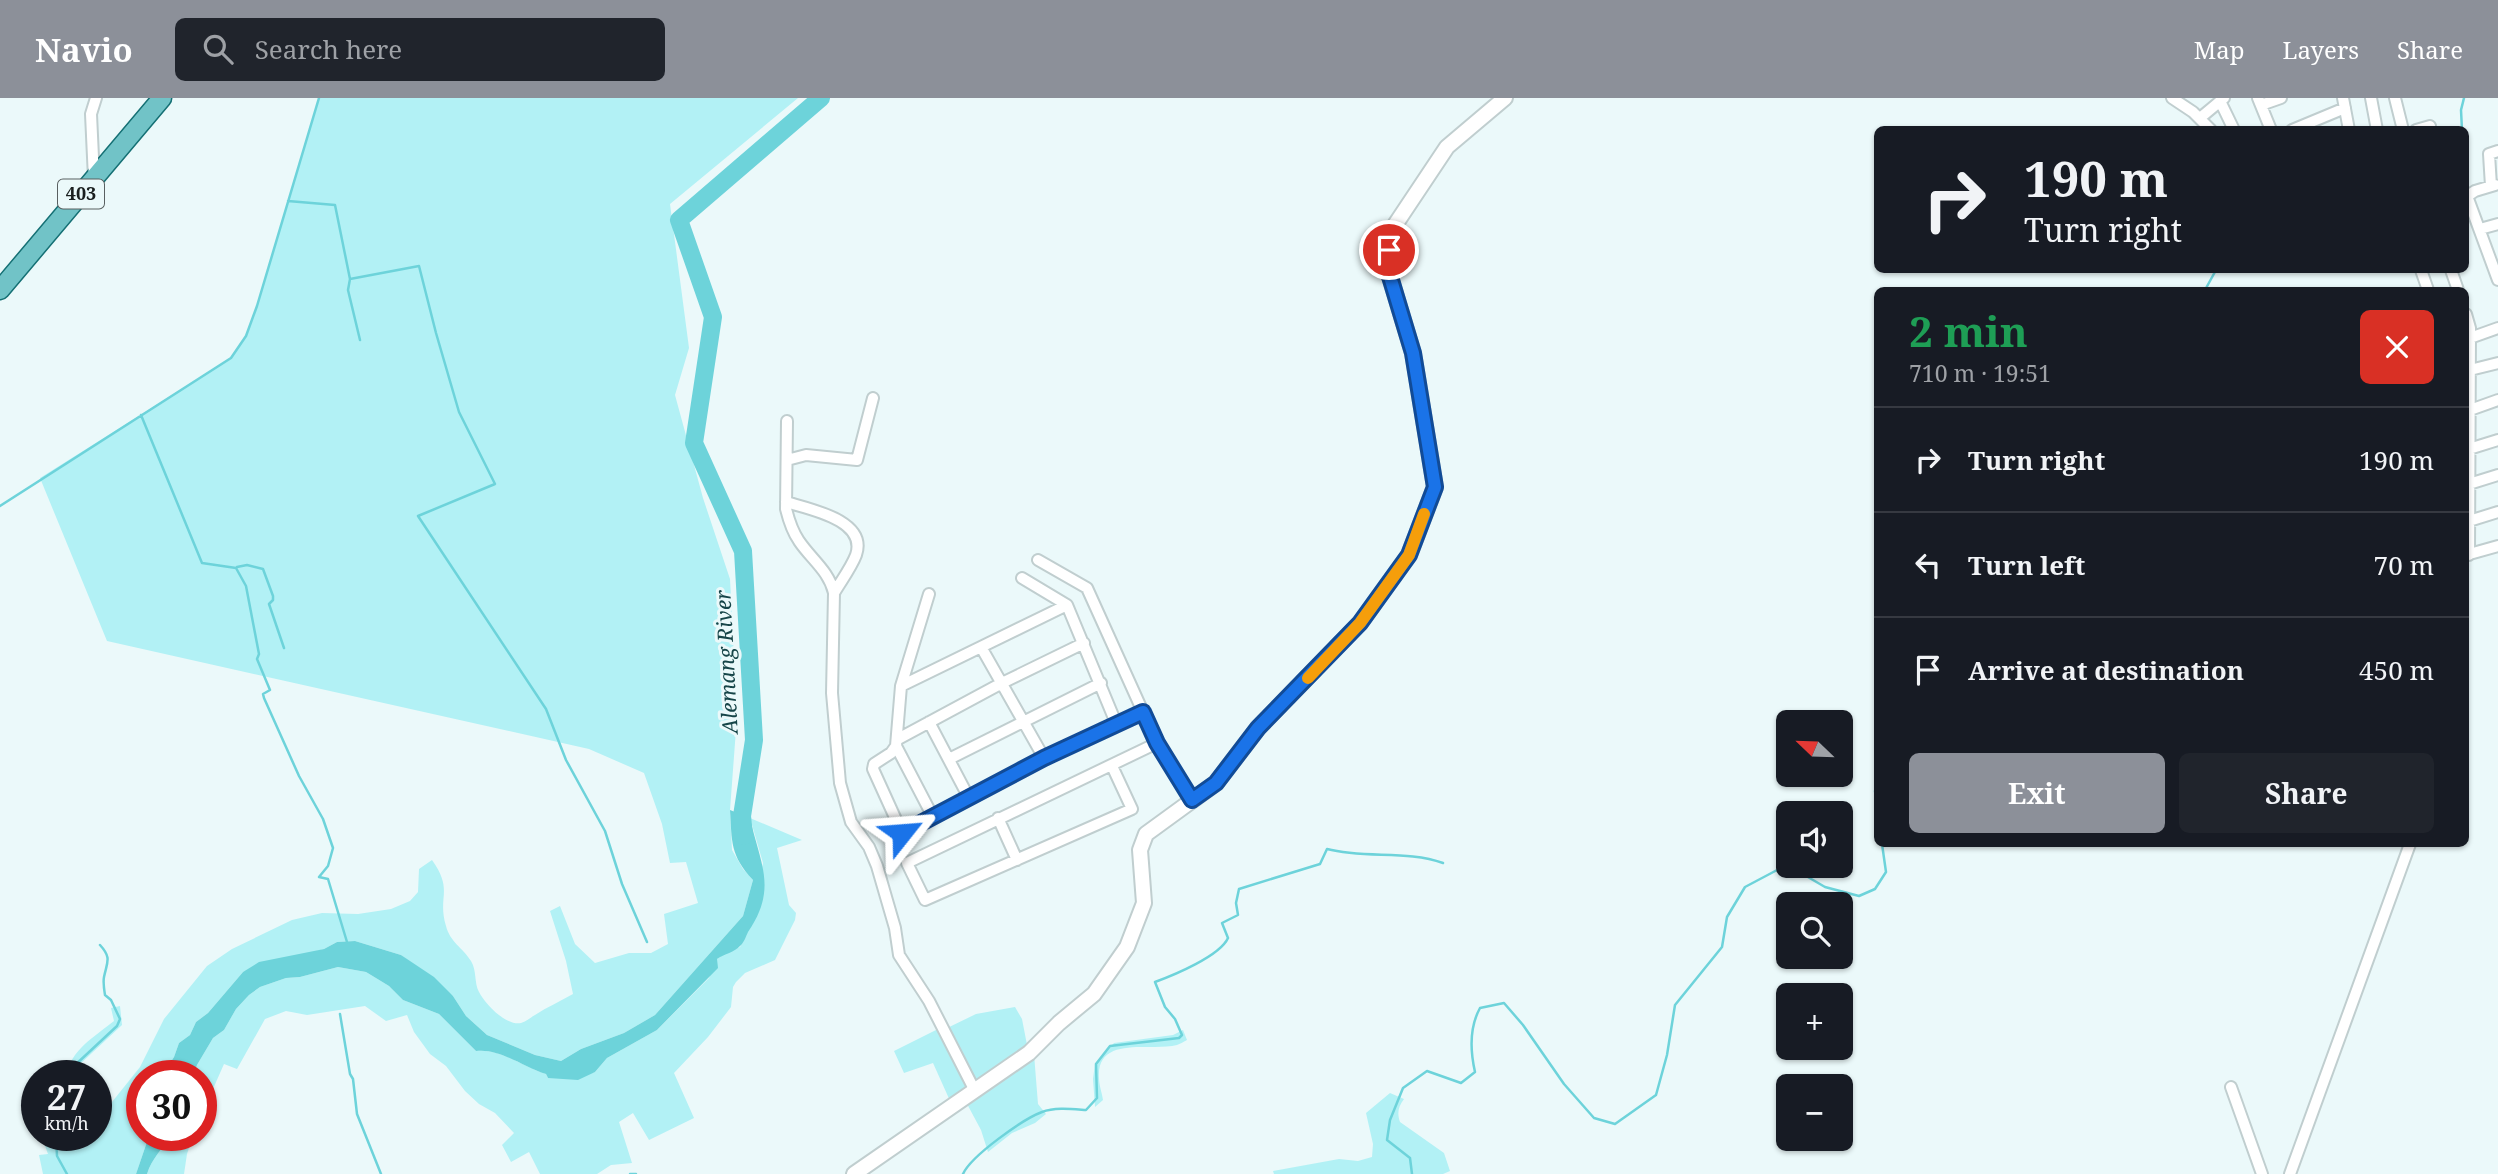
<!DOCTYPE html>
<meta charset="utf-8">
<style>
:root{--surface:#171b24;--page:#20242c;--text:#f1f3f6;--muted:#9ea1a6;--line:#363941;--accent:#8c9099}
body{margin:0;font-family:"Noto Serif",serif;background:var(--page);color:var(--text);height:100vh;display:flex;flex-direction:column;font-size:26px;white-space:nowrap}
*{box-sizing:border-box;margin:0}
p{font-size:23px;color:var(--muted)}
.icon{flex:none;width:38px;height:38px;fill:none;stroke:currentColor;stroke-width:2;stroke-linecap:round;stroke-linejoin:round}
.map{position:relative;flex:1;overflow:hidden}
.panel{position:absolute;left:1874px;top:189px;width:595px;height:560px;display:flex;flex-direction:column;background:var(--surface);border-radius:10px;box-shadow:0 2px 5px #0004}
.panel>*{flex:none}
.top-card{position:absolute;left:1874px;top:28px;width:595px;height:147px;border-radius:10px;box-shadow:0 2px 5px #0004;background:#171b24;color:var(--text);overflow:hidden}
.needle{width:46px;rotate:293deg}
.tools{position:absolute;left:1776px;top:612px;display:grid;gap:14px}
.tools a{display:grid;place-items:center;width:77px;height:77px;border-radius:10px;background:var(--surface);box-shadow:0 2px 5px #0004;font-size:35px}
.speed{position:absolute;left:21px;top:962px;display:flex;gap:14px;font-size:35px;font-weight:700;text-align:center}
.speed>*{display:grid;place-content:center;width:91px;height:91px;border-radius:50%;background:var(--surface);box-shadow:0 2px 5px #0004;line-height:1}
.speed small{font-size:18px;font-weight:400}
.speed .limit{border:10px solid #d22;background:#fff;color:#111}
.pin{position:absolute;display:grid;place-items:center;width:60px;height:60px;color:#fff;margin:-30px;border:4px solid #fff;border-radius:50%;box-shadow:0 2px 7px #0007}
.me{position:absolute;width:77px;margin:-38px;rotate:62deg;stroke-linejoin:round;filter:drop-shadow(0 0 5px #0008)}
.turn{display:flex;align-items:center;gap:24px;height:147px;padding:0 35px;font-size:32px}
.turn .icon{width:91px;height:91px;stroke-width:2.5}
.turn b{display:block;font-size:49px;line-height:60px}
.round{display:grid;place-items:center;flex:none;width:74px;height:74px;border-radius:10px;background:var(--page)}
.overview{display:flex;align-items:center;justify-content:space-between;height:119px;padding:0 35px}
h1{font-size:42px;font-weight:700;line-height:52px;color:#1e9e55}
.primary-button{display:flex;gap:14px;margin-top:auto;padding:14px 35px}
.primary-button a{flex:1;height:80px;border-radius:10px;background:var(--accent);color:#fff;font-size:28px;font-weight:700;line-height:80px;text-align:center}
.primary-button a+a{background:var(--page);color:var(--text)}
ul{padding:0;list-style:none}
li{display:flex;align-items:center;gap:21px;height:105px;padding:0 35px;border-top:2px solid var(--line)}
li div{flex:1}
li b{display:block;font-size:26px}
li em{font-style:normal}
header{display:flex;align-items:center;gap:42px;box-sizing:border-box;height:98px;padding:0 35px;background:var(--accent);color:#fff}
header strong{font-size:33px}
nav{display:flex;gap:38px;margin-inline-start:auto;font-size:24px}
.search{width:490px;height:63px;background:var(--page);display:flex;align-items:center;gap:18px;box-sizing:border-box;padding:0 24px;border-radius:10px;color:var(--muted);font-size:26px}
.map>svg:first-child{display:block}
.green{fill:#b2f1f5}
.water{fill:#6dd3da}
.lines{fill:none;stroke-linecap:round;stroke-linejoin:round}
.stream{stroke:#6dd3da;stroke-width:2.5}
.river{stroke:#6dd3da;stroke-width:18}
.minor-casing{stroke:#c0cecf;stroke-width:14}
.tertiary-casing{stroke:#c0cecf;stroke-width:18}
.primary-casing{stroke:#157074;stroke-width:21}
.minor{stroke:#fff;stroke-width:10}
.tertiary{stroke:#fff;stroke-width:14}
.primary{stroke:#71c3c7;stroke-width:18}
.route-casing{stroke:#114b97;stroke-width:18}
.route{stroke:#1a73e8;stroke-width:12}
.slow{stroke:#f59e0b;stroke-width:12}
.labels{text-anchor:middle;stroke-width:6;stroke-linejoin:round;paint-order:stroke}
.shield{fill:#ebf9fa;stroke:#596061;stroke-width:2}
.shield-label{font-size:18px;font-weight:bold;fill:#1a1f1f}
.water-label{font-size:21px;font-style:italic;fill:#164548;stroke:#ebf9fa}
</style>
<header>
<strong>Navio</strong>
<div class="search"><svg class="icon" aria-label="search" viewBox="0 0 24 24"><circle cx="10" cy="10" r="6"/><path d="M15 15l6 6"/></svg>Search here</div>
<nav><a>Map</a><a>Layers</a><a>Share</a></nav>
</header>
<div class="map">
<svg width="2498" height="1076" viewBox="0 0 2498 1076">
<rect width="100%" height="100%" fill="#ebf9fa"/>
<path class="green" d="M319 0H798L670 106 689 250 675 297 703 400 730 481 737 618 730 712 732 752 743 771 753 782 743 818 655 917 624 935 581 951 561 963 535 957 487 937 466 918 453 898 401 857 355 843 337 844 324 851 243 874 208 915 196 924 190 937 179 945 174 959 162 978H142V1038H149L136 1076H43L39 1057 48 1056 44 1045 45 1038H96V1024L140 969 164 921 207 868 232 851 292 822 322 815 358 816 391 811 410 803 418 794 419 771 432 762C454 793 437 798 446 828 450 844 463 850 471 863 477 873 474 885 479 894 485 906 506 928 521 925 526 924 531 919 535 917 547 909 561 903 573 896L566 863 550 813 560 808 575 846 595 865 629 855H651L668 846 664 816 698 805 686 764 670 765 662 726 644 675 589 651 107 543 40 380 231 260 246 238 257 208Z
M750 720 802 742 777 750 789 807 796 815 795 822 775 862 745 875 736 884 733 889 731 909 708 939 674 975 694 1020 649 1042 633 1015 619 1024 632 1065 611 1067 597 1076H540L529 1054 511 1064 502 1047 514 1035 495 1015 479 1006 465 993 446 968 430 956 414 934 407 917 386 923 365 908 307 917 286 913 265 921 237 971 224 966 201 1018V978H193L197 967 213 940 224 932 236 911 249 897 260 889 286 880 300 879 338 869 366 874 389 888 403 902 439 916 476 953C501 950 523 969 546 976L548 980H570L595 974 607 960 657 932 709 880 717 861 727 854 740 849 746 838 763 765Z
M120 908 122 927 79 967 78 974 82 978H68C67 954 97 937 114 923L111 910Z
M1015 909 1022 921 1028 952 951 1005 933 965 904 975 894 953 940 930 941 933 976 916Z
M1183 932 1187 942C1183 944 1180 946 1177 947 1152 954 1096 936 1099 980 1099 987 1102 995 1103 1002L1095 1009 1093 981 1095 966 1114 945 1173 937Z
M1034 956 1038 1006 1046 1016 1035 1025 1012 1035 988 1054 981 1032 966 1004Z
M1390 995 1404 1001C1398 1009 1397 1015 1400 1024L1444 1055 1450 1073 1443 1076H1274L1273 1073 1339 1061 1358 1063 1372 1059 1373 1046 1366 1015Z
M170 1038H193L187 1056 184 1076H147C152 1060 162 1052 170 1038Z"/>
<path class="water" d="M730 712 750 720C760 766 778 790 748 834 746 838 744 845 740 848 735 854 724 856 717 861L718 870 657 932 607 960 595 974 578 982 548 980 546 976C523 969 500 950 476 953L439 916 403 902 389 888 366 874 338 869 300 879 286 880 260 889 249 897 236 911 224 932 213 940 197 967 193 978H162L174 959 179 945 190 937 196 924 208 915 243 874 259 864 324 851 337 844 355 843 401 857 434 879 453 898 466 918 487 937 535 957 561 963 581 951 624 935 655 917 743 818 753 782C730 757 732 744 730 712Z
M149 1038H170C162 1052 152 1060 147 1076H136Z"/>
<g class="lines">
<path class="stream" d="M2462 32 2461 12 2464 0
M288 103 335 107 350 181 348 192 360 242
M350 181 419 168 436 235 459 314 495 386 418 418 546 611 566 662 605 733 622 786 647 844
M2205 192 2216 172
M141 317 202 465 236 470 246 488 259 556 257 561 270 592 263 596 264 600 299 678 323 721 333 750 328 768 319 779 328 781 347 844
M0 408 231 260 246 238 257 208 319 0
M237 469 247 467 263 471 273 498V502L269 506 284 550
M1878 687 1875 693 1878 712
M340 916 350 976 353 981 357 1016 381 1076
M76 978 73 969 117 928 120 921 111 902 105 897C104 891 103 884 104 879 107 864 112 860 100 847
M56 1038 57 1058 67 1076
M630 1076H636
M963 1076C971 1058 1023 1021 1042 1014 1055 1009 1072 1011 1086 1012L1097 1000 1096 966 1110 948 1179 940 1182 937 1175 921 1165 909 1155 884C1174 877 1220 858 1228 840L1222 825 1238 817 1236 805 1239 791 1320 766 1327 751C1365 761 1407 752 1443 765
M1412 1076 1410 1060 1387 1042 1390 1022 1403 990 1427 973 1461 985 1475 974C1470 952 1469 930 1480 910L1504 905 1523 927 1564 986 1594 1020 1615 1026 1656 997 1667 957 1675 907 1722 849 1727 819 1745 789 1779 771 1801 775 1825 789 1859 798 1875 791 1886 774 1882 746"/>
<path class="river" d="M744 738 742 718 754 642 743 453 694 345 713 219 679 122 821 0"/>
<defs>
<path id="minor" d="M2172 0 2193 14 2211 32
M2258 0 2271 32
M2343 0 2349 32
M2371 0 2377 32
M2395 0 2403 32
M2220 3 2234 32
M2261 7 2281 0
M2200 20 2224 0
M2292 32 2345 10
M2416 32 2430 28
M94 81 91 16 96 0
M2491 88 2489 56 2498 53
M2467 98 2498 182
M2466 99 2475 93 2495 87
M2480 131 2498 126
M2421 172 2428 192
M2451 172 2458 192
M2466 216 2470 230 2469 457
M2470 240 2498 230
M2470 272 2498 265
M2470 312 2498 302
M787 323 786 411C789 423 792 433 799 443 811 461 829 473 834 495L832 595 840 685 851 724 869 749 877 768 895 830 899 857 929 903 975 993
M2469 351 2498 342
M787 362 806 357 857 362 873 300
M2469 386 2498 377
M786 404C809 411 868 422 856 457 851 470 841 483 834 495
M2469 423 2498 414
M2466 457 2498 448
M1038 462 1087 490 1157 645 1192 702
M1022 480 1067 507 1116 625
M1067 507 901 588 896 648 891 655 874 666 873 671 902 735 1044 660 1143 614
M981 549 1044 660
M901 588 929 496
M929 624 969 700
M898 641 1002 585 1084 545
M896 648 933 719
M949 661 1101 585
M1112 668 1132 711 925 802 907 765 1157 645
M998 720 1017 762
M2231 989 2262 1076
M2290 1076 2410 746"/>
<path id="tertiary" d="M854 1076 1029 955 1059 925 1094 896 1127 849 1144 805 1140 752 1146 736 1216 685 1258 630 1360 525 1409 457 1435 389 1413 255 1388 172 1391 133 1447 49 1505 0"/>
<path id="primary" d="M0 192 162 0"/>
</defs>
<use href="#minor" class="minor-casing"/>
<use href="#tertiary" class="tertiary-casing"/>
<use href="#primary" class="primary-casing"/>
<use href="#minor" class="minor"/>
<use href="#tertiary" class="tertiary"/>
<use href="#primary" class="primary"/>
</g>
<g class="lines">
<defs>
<path id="route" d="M902 735 1044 660 1143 614 1157 645 1192 702 1216 685 1258 630 1360 525 1409 457 1435 389 1413 255 1388 172 1389 152"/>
</defs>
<use href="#route" class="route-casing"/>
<use href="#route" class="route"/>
<path class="slow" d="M1308 580 1360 525 1409 457 1424 416"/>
</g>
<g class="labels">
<rect class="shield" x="58" y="81.5" width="46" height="29" rx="5"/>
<g class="shield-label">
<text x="81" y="102">403</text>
</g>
<g class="water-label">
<text transform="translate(727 564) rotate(-93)" y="7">Alemang River</text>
</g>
</g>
</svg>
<div class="tools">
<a><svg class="needle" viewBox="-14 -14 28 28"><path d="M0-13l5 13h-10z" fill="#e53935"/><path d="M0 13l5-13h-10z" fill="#9ea1a6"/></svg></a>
<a><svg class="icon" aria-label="sound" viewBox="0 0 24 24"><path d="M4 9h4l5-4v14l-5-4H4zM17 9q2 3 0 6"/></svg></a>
<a><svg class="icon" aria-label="search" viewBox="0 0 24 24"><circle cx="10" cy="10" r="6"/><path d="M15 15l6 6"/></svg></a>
<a>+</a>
<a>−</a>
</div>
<div class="speed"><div>27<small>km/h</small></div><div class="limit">30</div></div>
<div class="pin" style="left:1389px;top:152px;background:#d93025"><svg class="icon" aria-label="arrive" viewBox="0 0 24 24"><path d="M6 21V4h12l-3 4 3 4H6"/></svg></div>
<svg class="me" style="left:902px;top:735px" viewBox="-20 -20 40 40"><path d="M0-17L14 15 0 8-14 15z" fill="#1a73e8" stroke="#fff" stroke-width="4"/></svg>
<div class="top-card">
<div class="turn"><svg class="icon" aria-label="right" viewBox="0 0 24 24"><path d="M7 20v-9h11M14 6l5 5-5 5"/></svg><div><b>190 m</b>Turn right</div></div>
</div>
<section class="panel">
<div class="overview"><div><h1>2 min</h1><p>710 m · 19:51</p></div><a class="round" style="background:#d93025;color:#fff"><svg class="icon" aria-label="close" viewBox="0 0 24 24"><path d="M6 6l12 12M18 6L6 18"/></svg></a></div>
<ul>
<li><svg class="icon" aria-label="right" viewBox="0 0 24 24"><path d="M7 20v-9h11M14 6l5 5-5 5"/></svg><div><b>Turn right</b></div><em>190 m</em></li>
<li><svg class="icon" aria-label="left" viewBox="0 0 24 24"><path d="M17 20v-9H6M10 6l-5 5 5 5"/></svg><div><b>Turn left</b></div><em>70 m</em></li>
<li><svg class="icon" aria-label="arrive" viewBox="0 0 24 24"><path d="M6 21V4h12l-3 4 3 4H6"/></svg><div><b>Arrive at destination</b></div><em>450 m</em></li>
</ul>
<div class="primary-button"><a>Exit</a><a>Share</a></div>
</section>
</div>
